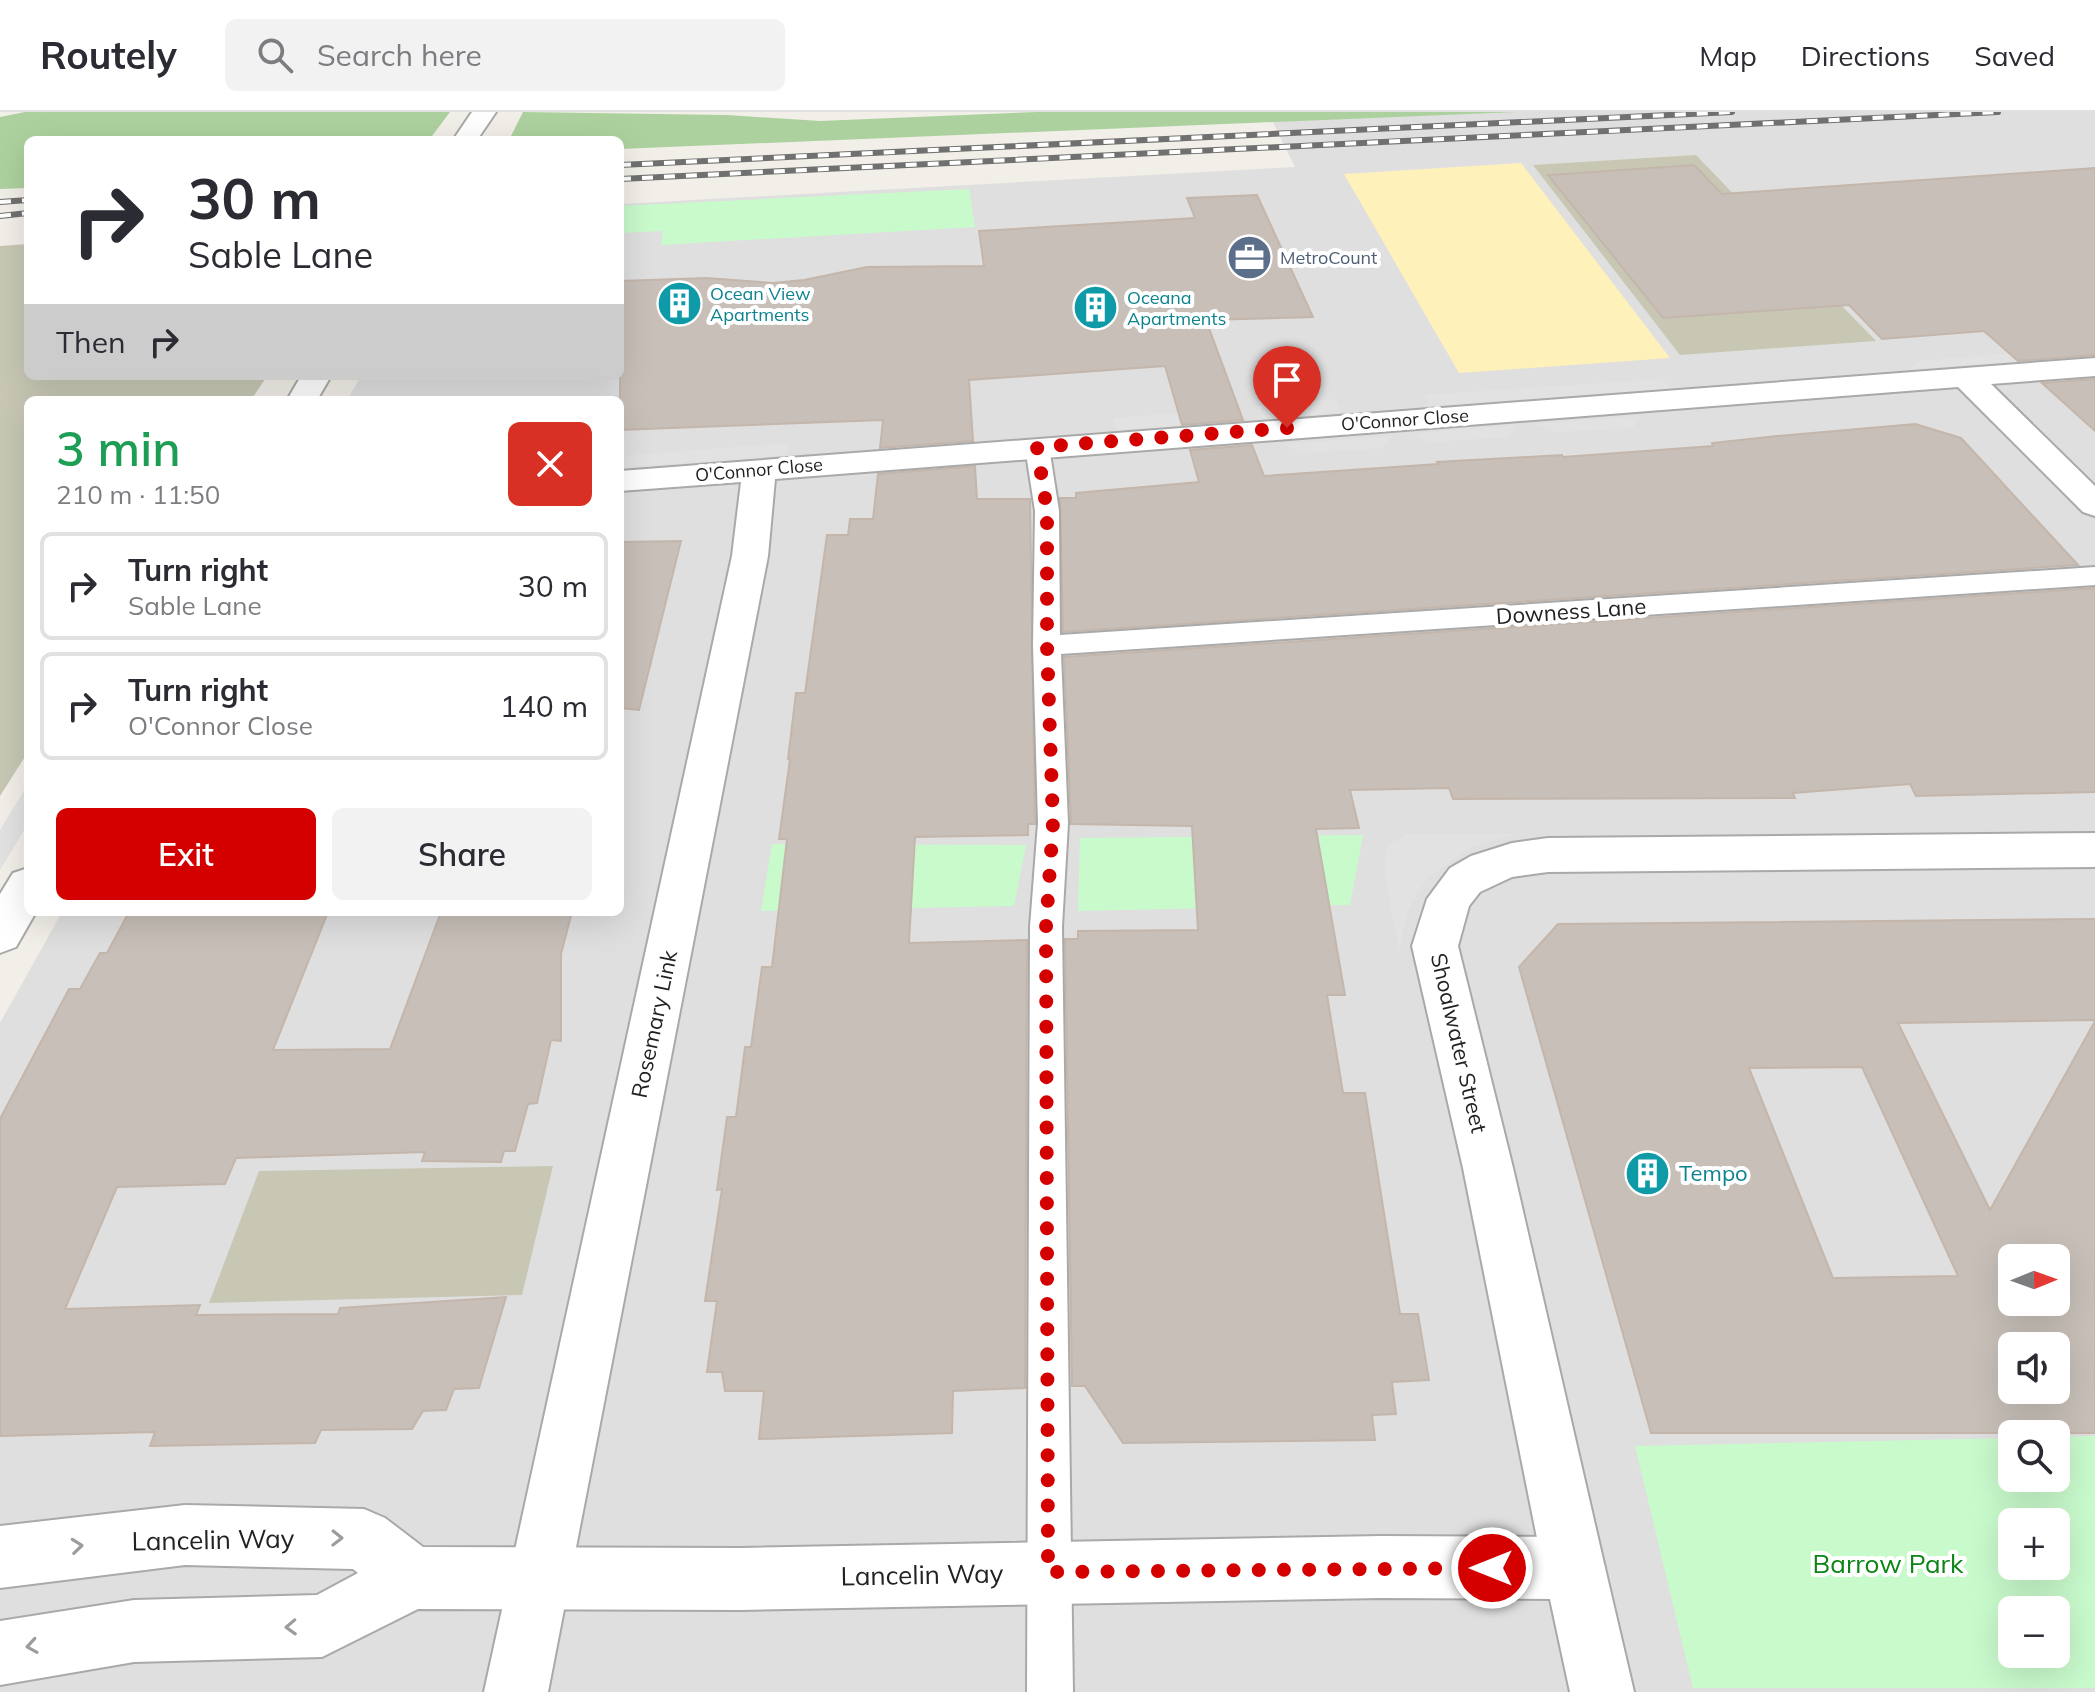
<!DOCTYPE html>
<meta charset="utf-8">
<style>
:root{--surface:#fff;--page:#f2f2f3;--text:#2b2b33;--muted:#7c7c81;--line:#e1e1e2;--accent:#d40000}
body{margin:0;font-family:Mulish,sans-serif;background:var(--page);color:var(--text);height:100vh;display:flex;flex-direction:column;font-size:30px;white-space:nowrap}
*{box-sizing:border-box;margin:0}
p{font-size:26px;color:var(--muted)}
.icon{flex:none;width:44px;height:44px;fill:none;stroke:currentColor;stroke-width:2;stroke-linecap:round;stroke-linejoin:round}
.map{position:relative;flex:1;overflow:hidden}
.panel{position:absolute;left:24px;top:284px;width:600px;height:520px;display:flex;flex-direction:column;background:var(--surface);border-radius:12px;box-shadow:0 8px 32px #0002}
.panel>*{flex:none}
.banner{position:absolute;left:24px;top:24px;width:600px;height:244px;border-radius:12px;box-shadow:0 8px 32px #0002;background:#fff;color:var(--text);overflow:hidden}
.needle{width:52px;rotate:89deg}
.controls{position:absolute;left:1998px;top:1132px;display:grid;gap:16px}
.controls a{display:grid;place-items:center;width:72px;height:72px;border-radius:12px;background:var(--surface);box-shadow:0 8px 32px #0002;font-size:40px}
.pin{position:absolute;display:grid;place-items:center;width:68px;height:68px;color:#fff;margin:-82px -34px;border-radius:50% 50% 50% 0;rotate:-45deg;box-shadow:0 0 8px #0007}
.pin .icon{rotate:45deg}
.me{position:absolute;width:88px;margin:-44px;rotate:270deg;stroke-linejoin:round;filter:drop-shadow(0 0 6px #0008)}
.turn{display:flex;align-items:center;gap:28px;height:168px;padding:0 32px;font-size:36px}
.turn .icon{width:104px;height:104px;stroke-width:2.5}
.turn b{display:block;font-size:56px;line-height:68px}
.then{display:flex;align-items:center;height:76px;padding:0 32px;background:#0003;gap:16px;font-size:30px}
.round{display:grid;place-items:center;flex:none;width:84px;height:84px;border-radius:12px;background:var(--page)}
.headline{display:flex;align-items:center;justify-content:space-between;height:136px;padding:0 32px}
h1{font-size:48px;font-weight:600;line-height:60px;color:#1e9e55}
.action{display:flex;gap:16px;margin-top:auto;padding:16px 32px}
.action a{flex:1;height:92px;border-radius:12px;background:var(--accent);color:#fff;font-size:32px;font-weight:600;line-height:92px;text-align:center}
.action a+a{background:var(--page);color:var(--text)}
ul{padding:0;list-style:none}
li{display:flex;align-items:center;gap:24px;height:108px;margin:0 16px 12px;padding:0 16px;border:4px solid var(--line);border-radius:12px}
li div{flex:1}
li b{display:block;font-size:30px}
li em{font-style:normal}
header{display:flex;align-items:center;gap:48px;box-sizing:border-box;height:112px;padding:0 40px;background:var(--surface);border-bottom:2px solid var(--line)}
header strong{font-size:38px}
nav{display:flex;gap:44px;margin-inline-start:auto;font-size:28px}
.search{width:560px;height:72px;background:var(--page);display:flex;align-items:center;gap:20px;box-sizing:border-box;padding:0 28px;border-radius:12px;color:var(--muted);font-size:30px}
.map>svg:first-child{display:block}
.residential{fill:#e0dfdf;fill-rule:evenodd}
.construction{fill:#c7c7b4}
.forest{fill:#add19e}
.sand{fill:#fff1ba}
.park{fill:#c8facc;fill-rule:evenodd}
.parking{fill:#e2e2e2}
.building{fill:#c7bfb8;stroke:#c4b6ab;stroke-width:2;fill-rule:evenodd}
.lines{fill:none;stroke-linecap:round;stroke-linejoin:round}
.service-casing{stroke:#a9a9a9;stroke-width:4}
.minor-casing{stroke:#a9a9a9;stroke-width:4}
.tertiary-casing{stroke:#a9a9a9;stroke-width:4}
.service{fill:#fff;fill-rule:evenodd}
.minor{fill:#fff;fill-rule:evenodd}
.tertiary{fill:#fff;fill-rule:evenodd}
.rail-casing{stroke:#707070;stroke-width:6}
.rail{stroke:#fff;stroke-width:4;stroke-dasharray:11;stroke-linecap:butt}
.oneway{stroke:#9c9c9c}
.route{stroke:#d40000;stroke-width:14;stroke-dasharray:0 25.2}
.labels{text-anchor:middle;stroke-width:8;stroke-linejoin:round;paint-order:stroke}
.far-service-label{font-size:18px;fill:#4e5e75;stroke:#fff;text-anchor:start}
.far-culture-label{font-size:18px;fill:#0d838f;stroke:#fff;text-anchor:start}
.far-street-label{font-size:18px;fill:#222;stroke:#fff}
.street-label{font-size:22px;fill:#222;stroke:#fff}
.culture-label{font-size:22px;fill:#0d838f;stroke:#fff;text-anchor:start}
.near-street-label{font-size:26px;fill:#222;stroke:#fff}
.near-park-label{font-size:26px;fill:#0c8416;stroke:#fff}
</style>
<header>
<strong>Routely</strong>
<div class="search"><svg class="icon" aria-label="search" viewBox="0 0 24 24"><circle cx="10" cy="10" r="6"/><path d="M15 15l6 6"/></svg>Search here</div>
<nav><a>Map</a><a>Directions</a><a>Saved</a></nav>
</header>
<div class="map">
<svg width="2095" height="1580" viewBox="0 0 2095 1580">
<rect width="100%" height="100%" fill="#f2efe9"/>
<path class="residential" d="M1268 0H2095V1580H0V911L62 800H620V288H347L361 264H620V92L1295 55ZM2012 1146H2056V1190H2012ZM2012 1234H2056V1278H2012ZM2012 1322H2056V1366H2012ZM2012 1410H2056V1454H2012ZM2012 1498H2056V1542H2012Z"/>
<path class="construction" d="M1696 43 1769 119 1876 229 1680 243 1533 53Z
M28 132V264H267L251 288H28V640L0 684V134Z
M553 1054 522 1183 209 1191 259 1059Z"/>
<path class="forest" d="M25 0H450L429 28H28V76L0 77V5Z
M523 0 727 3 820 9 1037 0H1517L620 37V28H509Z"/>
<path class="sand" d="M1521 51 1670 246 1459 261 1344 62Z"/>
<path class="park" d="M969 77 975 115 661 133 663 119 620 121V94Z
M1363 723 1350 793 1078 799 1080 726Z
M772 732 1026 733 1014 794 761 799Z
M2095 1324V1576H1693L1635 1334 2012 1326V1366H2056V1325ZM2056 1410V1454H2012V1410ZM2056 1498V1542H2012V1498Z"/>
<path class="parking" d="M2068 237 2092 244 1910 257 1918 249Z
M1662 267 1670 277 1430 294 1424 283Z
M1336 287 1343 301 1262 307 1256 294Z
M1195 300 1200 313 1117 318 1114 306Z
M1641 304 1633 316 1556 320 1535 312Z
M1517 313 1508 325 1430 330 1410 322Z
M1392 324 1382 336 1303 341 1283 332Z
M788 331V343L620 356V344Z
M28 672V712L0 758V718Z
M1409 722H1514L1471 735 1426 767 1408 799 1399 838 1385 763V744L1390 732Z"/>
<path class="building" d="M1694 53 1722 82 2095 56V243L2018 249 1984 219 1882 227 1849 193 1663 206 1548 63Z
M1257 83 1313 205 1206 208 1243 308 1182 313 1165 254 969 268 973 329 880 336 883 308 620 318V169L707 166 773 171 804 168 867 155 984 154 979 119 1195 106 1187 86Z
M2095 267V319L2042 271Z
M1915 312 1961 326 2078 453 1063 520 1060 386H1076V381L1199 370 1190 338 1252 333 1264 364 1438 352 1437 350 1562 343 1563 345 1713 334 1712 331 1777 324Z
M975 354 977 387H1030L1035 712H1028V723L915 725 909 831 1027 828 1025 1276 953 1279 952 1321 759 1327 764 1279H725L722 1260H707L717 1189H705L722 1077 717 1078 727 1005H736L745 935H751L762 855H772L787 727H779L790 647H788L796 581H805L827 423H848L850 407H873L878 362Z
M681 429 639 598 620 596V430Z
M2095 476V680L1916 684 1910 672 1793 681 1795 686 1453 687 1449 676 1350 678 1359 716 1316 717 1345 883H1327L1343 981H1365L1400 1202H1418L1429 1268 1392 1270 1396 1302 1372 1303 1375 1328 1123 1331 1085 1274H1072L1065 827H1078V819L1198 818 1192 714 1071 712 1064 545Z
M129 800H328L273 938 390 937 441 800H572L561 842V929L551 928 537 991 528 992 515 1039H504L501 1050 422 1049 425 1040 236 1046 225 1072 117 1075 65 1197 200 1193 196 1203 338 1202 340 1196 506 1185 479 1276 454 1277 446 1298 423 1299 412 1317 321 1318 315 1331 150 1334 155 1320 0 1324V1007L69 877H80L100 841H107Z
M2095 807V908L1898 911 1990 1098 2095 909V1321H1651L1519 855 1558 812ZM1862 955 1958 1164 1833 1166 1749 956ZM2012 1146H2056V1190H2012ZM2012 1234H2056V1278H2012Z"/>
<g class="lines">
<defs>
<path id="service" d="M1037 328 1045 330 1049 335 1059 399 1060 523 2095 455V473L1061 542 1068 711 1062 815 1073 1580H1027L1030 815 1038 711 1033 533 1035 399 1025 335 1029 330Z"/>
<path id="minor" d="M2095 246V264L1991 272 2095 374V404L2083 400 1958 275 775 367 768 444 548 1580H484L732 444 741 370 620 379V359Z
M2095 721V755L1548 760 1512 765 1480 780 1469 794 1458 834 1513 1056 1605 1456 1596 1478 1574 1487 1552 1478 1543 1456 1463 1056 1412 834 1427 787 1450 756 1471 744 1512 731 1548 726Z"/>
<path id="tertiary" d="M472 0H496L477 28H453Z
M301 264H331L317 288H287Z
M28 756V800H36L16 835 0 841V782L13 761Z
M185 1393 364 1397 385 1406 423 1435 741 1436 1381 1424 1574 1425 1596 1434 1605 1456 1634 1580H1570L1550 1487 1381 1486 741 1498 418 1497 322 1545 134 1550 0 1573V1509L134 1488 317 1483 358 1461 353 1457 185 1453 0 1476V1414Z"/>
</defs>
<use href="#service" class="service-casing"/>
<use href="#minor" class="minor-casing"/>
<use href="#tertiary" class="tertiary-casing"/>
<use href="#service" class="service"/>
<use href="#minor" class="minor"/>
<use href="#tertiary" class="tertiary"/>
<defs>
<path id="rail" d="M620 53 1732 0
M620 67 1998 0
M0 90 28 88
M0 104 28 101"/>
</defs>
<use href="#rail" class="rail-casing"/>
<use href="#rail" class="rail"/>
</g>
<defs><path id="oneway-chevron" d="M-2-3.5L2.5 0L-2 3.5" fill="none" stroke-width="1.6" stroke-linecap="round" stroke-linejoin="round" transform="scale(2)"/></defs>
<g class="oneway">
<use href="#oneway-chevron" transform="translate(337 1426) rotate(1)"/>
<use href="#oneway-chevron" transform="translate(77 1434) rotate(-6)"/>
<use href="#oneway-chevron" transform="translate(291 1515) rotate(178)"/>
<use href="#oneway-chevron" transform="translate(32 1534) rotate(171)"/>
</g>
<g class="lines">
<path class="route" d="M1287 316 1037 335 1047 399V533L1053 711 1046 815 1048 1460 1492 1456"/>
</g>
<defs>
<symbol id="office-disc" viewBox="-11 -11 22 22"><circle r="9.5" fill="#5c6f8a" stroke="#fff"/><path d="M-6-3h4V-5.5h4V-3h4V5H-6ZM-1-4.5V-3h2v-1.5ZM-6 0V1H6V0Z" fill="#fff"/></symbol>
<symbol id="building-disc" viewBox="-11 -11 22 22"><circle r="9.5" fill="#0f9aa8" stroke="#fff"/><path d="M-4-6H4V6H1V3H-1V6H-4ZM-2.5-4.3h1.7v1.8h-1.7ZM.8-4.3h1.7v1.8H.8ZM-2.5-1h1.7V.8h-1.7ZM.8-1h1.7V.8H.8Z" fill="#fff"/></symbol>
</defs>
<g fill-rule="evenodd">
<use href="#office-disc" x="1224" y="120" width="51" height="51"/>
<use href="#building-disc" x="654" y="166" width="51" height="51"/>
<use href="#building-disc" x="1070" y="170" width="51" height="51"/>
<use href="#building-disc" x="1622" y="1036" width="51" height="51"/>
</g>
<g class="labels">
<g class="far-service-label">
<text x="1280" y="152">MetroCount</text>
</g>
<g class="far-culture-label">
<text x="710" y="188">Ocean View<tspan x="710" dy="21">Apartments</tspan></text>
<text x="1127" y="192">Oceana<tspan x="1127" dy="21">Apartments</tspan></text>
</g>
<g class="far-street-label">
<text transform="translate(1405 308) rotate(-4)" y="6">O'Connor Close</text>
<text transform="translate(759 358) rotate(-5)" y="6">O'Connor Close</text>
</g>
<g class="street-label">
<text transform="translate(1571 499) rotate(-4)" y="8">Downess Lane</text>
<text transform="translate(654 912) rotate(-78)" y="8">Rosemary Link</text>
<text transform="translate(1459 931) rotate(77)" y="8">Shoalwater Street</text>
</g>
<g class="culture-label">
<text x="1679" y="1069">Tempo</text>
</g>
<g class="near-street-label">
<text transform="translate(213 1428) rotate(-1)" y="9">Lancelin Way</text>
<text transform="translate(922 1463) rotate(-1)" y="9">Lancelin Way</text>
</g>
<g class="near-park-label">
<text x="1888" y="1461">Barrow Park</text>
</g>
</g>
</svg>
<div class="controls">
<a><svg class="needle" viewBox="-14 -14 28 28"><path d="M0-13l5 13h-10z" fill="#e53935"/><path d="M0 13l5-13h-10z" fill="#7c7c81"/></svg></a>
<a><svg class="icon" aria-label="sound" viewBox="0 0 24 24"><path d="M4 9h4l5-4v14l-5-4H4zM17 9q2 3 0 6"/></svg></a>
<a><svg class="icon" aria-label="search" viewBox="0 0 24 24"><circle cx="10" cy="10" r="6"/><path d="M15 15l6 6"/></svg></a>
<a>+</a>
<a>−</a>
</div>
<div class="pin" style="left:1287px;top:316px;background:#d93025"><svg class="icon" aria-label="arrive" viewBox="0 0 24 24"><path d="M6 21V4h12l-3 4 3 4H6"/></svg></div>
<svg class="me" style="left:1492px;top:1456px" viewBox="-20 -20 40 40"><circle r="17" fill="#d40000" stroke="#fff" stroke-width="3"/><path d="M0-11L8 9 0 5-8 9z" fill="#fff"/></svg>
<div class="banner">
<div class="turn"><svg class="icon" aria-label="right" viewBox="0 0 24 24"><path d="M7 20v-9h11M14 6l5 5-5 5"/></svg><div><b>30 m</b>Sable Lane</div></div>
<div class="then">Then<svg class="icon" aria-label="right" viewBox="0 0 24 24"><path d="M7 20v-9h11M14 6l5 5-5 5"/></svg></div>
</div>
<section class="panel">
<div class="headline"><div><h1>3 min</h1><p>210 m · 11:50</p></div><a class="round" style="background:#d93025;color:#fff"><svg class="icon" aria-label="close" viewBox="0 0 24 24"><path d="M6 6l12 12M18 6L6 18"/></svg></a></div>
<ul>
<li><svg class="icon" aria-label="right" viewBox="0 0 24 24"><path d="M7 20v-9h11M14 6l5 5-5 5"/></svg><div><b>Turn right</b><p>Sable Lane</p></div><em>30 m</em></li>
<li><svg class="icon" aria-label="right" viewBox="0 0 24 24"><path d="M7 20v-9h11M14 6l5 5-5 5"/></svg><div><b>Turn right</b><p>O'Connor Close</p></div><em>140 m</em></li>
</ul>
<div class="action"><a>Exit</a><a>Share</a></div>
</section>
</div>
